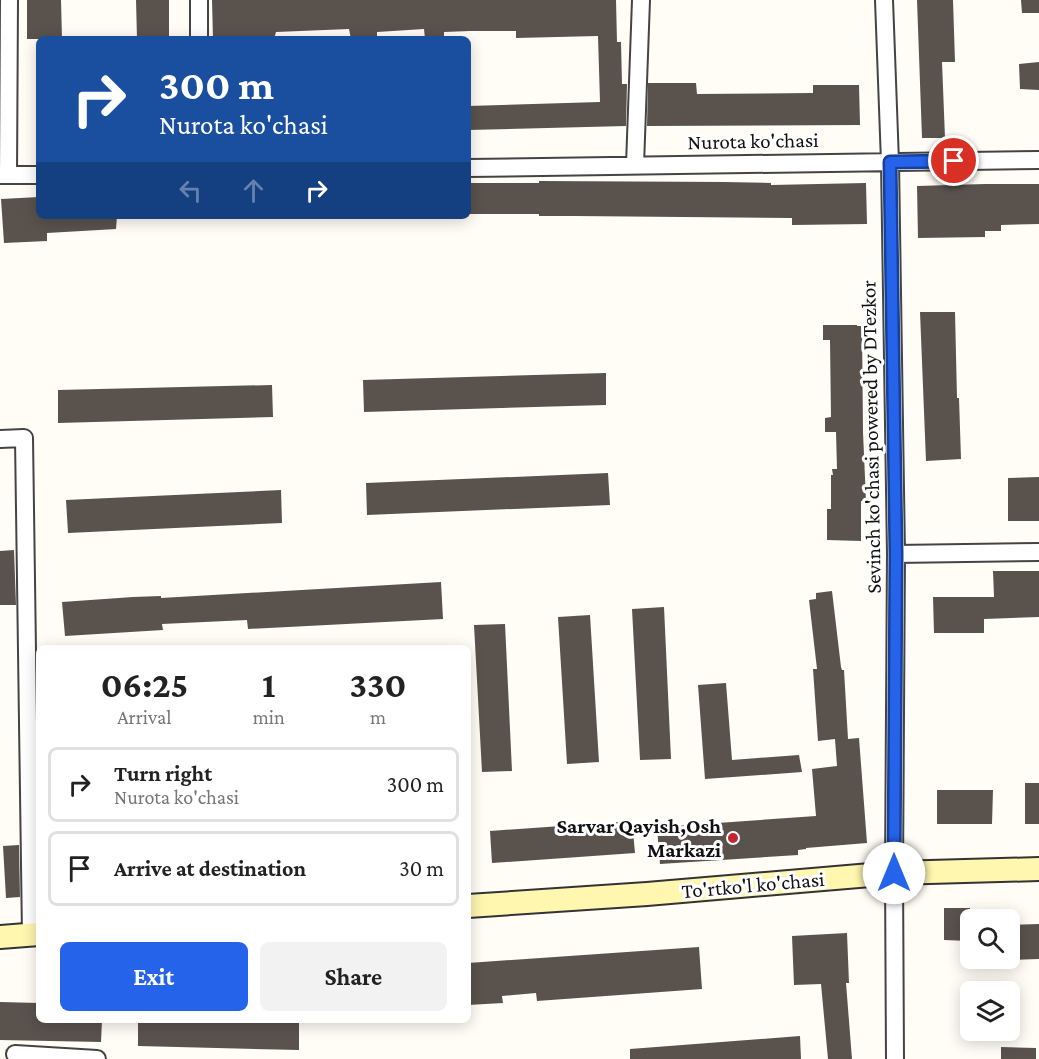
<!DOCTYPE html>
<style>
:root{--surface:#fff;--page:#f2f2f2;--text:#222;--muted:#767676;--line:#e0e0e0;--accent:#2563eb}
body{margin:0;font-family:"Crimson Pro",serif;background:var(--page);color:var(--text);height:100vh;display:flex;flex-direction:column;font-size:22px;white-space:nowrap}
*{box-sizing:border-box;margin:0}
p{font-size:20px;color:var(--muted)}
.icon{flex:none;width:33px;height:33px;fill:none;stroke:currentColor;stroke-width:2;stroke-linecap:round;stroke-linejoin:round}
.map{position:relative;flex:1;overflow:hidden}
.side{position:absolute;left:36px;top:645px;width:435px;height:378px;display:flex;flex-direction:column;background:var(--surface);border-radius:9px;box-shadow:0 3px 15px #0003}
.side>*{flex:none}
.banner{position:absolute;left:36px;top:36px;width:435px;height:183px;border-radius:9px;box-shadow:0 3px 15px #0003;background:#1a4fa0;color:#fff;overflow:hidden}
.tools{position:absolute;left:960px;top:909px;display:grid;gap:12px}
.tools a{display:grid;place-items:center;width:60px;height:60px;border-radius:9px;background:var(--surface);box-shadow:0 3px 15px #0003;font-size:30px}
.pin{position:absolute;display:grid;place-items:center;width:51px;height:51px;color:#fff;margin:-26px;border:3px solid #fff;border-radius:50%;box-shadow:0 2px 6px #0007}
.me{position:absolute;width:66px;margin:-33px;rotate:0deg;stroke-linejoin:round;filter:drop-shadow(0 0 4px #0008)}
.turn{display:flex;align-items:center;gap:21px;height:126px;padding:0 24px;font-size:27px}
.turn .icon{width:78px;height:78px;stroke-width:2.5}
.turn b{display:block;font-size:42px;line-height:51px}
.lanes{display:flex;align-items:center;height:57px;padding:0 24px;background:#0003;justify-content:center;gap:30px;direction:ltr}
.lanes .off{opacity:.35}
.eta{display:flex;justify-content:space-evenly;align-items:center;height:102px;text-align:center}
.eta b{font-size:36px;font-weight:700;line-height:42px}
.button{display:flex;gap:12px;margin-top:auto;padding:12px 24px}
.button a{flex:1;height:69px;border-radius:9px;background:var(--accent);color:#fff;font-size:24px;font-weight:700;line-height:69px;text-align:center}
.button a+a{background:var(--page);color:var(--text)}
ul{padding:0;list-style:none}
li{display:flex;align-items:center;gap:18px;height:75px;margin:0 12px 9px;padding:0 12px;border:3px solid var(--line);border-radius:9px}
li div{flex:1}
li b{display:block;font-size:22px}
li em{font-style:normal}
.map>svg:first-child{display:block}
.building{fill:#5a524d}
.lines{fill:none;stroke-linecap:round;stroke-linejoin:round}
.street-casing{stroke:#444;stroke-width:20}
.secondary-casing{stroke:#333;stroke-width:26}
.street{stroke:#fff;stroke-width:16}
.secondary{stroke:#fff6b0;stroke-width:22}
.route-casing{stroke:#184099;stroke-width:15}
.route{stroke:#2563eb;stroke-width:10}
.poi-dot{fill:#c4262e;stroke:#fff;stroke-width:2}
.labels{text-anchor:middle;stroke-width:6;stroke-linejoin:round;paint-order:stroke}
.street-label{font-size:21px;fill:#111;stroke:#fff}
.poi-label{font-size:21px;font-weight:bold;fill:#111;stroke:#fff;text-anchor:end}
</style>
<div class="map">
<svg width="1039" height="1059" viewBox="0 0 1039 1059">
<rect width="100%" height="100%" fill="#fffdf5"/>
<path class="building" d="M27 0H61L62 39H27Z
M136 0H169V39H137Z
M212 0H616L617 42H621L622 84H627L626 126 468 130V106L600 102 598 36 516 38V31H470L444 32V39H425L424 29 377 32V39H351L349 29 276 32 274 39H213Z
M917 0H953L955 62H942L945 138H922Z
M1021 0H1039V13H1022Z
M1039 62V90L1020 89 1019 64Z
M648 83H696L697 94 813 93V85H859L860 125 647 126Z
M539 181 724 182 771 183V185L866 183 867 224 792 225V218L575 216H539V214H468V183H539Z
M985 184H1039V224L1001 225V231H985V237L918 238 917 186Z
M39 197V216H117L116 229 47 233V241L4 243 1 199Z
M920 312H955L957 398H959L961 459 926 461Z
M823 325H857V326H862L863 432 866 501H861V541L827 540V509H831V475H833L832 469H837L836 432H825V418L831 417 830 340H823Z
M606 373V405L364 412 363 380Z
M272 385 273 417 58 423V390Z
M608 473 610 505 367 515 366 483Z
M1039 477V521H1008V478Z
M281 490 282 523 68 533 66 500Z
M14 550 16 605H0V551Z
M993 571H1039V617L984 619V633H934L933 597H994Z
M441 582 443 619 248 629 247 620 162 624 163 630 65 636 62 602 133 597 161 596V598Z
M832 591 841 667 842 670H844L848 739 859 738 867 843 806 848V849L798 850V855L660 864 657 828 661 827 816 816 812 769 837 766 835 739 818 741 813 669H817L809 600 816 599V593Z
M664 607 671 759 640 760 632 609Z
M590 615 599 762 567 764 558 617Z
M505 624 512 771 482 772 474 625Z
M726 683 732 760 799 755 802 772 705 779 698 685Z
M1025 783H1039V824H1025Z
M937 790H993L992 824H937Z
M632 821 635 853 492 863 490 831Z
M19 845 20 897 6 898 3 846Z
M944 908H970V941L944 940Z
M1039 924V959L1010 960V925Z
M847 933 849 983H846L852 1059H828L821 984 794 985 792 936Z
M699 947 702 989 537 1001 536 993 502 996 503 1003 468 1005V963Z
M0 1002 39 1003V1020H102L101 1042 0 1040Z
M138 1020H299V1050L138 1046Z
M800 1036 801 1059H630V1049Z
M1001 1047 1036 1048V1059H1001Z"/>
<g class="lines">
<defs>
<path id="street" d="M199 0V39
M884 0 890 162 896 554 894 873 895 1059
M635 165 641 0
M468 168 1039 160
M0 175H39
M8 175 9 0
M0 439 24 438 31 935
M896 554 1039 552
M15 1054 97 1059"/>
<path id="secondary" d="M468 906 647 894 894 873 1039 869
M0 937 39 934"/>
</defs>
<use href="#street" class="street-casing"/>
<use href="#secondary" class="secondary-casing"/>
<use href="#street" class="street"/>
<use href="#secondary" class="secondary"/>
</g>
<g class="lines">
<defs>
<path id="route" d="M894 873 896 554 890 162 954 161"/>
</defs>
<use href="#route" class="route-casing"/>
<use href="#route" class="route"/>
</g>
<circle class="poi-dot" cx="733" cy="838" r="6"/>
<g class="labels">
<g class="street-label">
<text transform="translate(753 141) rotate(-1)" y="7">Nurota ko'chasi</text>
<text transform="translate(871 437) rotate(-91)" y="7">Sevinch ko'chasi powered by DTezkor</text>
<text transform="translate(753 885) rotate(-5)" y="7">To'rtko'l ko'chasi</text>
</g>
<g class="poi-label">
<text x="721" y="833">Sarvar Qayish,Osh<tspan x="721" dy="24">Markazi</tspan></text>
</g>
</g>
</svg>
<div class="tools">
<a><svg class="icon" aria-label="search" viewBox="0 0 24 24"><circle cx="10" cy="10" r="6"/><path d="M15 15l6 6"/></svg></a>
<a><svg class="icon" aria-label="layers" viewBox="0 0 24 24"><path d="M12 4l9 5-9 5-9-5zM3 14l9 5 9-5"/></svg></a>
</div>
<div class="pin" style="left:954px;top:161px;background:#d93025"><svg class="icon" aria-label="arrive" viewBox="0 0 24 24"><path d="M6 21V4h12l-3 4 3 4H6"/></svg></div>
<svg class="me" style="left:894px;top:873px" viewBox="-20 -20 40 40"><circle r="19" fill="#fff"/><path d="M0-13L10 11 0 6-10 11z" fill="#2563eb"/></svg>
<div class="banner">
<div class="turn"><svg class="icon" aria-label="right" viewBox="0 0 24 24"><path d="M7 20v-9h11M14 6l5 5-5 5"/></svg><div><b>300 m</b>Nurota ko'chasi</div></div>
<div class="lanes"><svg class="icon off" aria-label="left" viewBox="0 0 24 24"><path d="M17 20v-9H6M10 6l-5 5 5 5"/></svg><svg class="icon off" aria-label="ahead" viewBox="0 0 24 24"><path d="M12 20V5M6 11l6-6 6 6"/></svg><svg class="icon" aria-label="right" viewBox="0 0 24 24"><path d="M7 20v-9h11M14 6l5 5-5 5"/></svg></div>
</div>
<section class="side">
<div class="eta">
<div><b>06:25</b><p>Arrival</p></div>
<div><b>1</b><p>min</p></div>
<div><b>330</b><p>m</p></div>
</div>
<ul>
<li><svg class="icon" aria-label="right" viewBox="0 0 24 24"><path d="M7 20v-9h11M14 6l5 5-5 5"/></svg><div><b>Turn right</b><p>Nurota ko'chasi</p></div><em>300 m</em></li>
<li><svg class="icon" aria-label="arrive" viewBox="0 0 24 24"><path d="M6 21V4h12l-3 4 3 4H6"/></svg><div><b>Arrive at destination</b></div><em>30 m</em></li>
</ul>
<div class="button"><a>Exit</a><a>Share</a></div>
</section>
</div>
